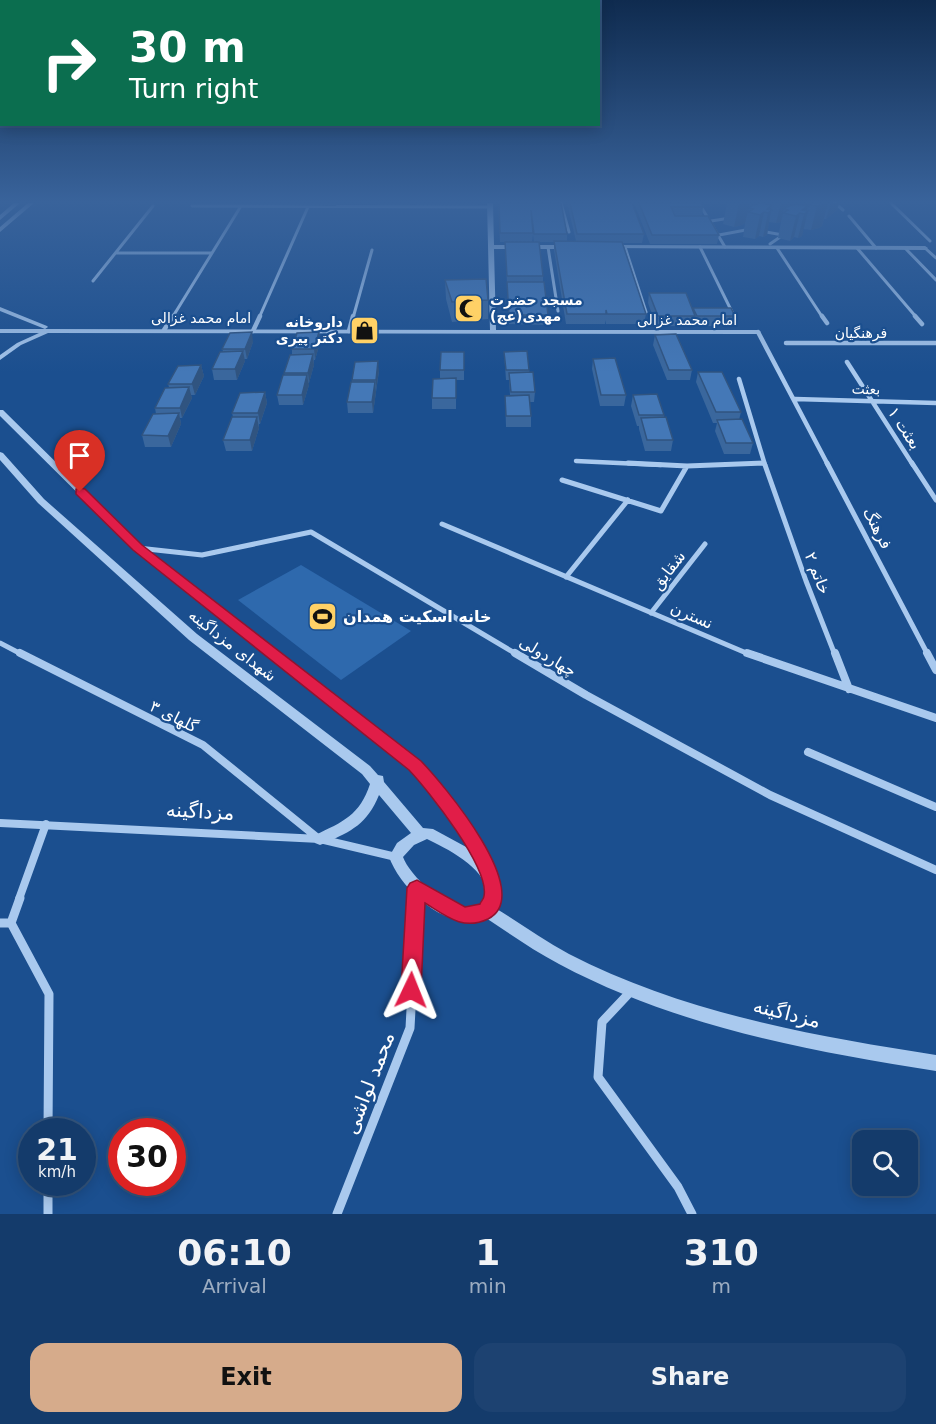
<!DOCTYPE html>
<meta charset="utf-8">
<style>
:root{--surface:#143b6b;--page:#1d4271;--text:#f1f3f6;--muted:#9dadc1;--line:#33557e;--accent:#d6ab8b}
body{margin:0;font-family:"DejaVu Sans","Noto Sans Arabic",sans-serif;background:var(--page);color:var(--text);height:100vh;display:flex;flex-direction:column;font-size:22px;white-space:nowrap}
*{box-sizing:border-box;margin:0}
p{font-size:20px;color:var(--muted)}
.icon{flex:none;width:33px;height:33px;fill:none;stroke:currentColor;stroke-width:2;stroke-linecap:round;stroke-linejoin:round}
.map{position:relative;height:1214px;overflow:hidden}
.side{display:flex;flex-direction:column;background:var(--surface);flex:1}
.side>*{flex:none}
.banner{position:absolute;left:0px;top:0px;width:600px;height:126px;box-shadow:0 3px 15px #0003,0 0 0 2px var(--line);background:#0b6e4f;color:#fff;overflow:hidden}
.fabs{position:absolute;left:852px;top:1130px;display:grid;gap:12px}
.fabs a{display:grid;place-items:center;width:66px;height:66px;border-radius:12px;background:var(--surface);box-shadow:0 3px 15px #0003,0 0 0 2px var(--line);font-size:30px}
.speed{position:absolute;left:18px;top:1118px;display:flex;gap:12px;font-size:30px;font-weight:700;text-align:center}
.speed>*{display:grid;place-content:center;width:78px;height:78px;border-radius:50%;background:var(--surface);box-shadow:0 3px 15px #0003,0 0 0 2px var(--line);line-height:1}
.speed small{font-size:15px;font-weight:400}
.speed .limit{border:9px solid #d22;background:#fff;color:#111}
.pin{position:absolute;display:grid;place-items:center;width:51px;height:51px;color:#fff;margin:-62px -26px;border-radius:50% 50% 50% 0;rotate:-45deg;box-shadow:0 0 6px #0007}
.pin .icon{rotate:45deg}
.me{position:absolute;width:66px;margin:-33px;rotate:2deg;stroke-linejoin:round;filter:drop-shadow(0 0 4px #0008)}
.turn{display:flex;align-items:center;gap:21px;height:126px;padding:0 30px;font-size:27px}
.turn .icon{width:78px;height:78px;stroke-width:2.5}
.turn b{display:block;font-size:42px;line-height:51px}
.eta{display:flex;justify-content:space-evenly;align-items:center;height:102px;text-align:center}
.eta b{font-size:36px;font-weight:600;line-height:42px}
.action{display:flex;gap:12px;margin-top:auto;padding:12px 30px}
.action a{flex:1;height:69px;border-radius:18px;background:var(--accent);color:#111;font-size:24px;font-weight:600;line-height:69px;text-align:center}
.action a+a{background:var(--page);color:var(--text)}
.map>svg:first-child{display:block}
.green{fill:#2e69ad}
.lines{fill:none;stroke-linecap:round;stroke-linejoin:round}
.minor-far4{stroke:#a9c9ee;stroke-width:3}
.minor-far3{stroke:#a9c9ee;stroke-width:4.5}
.minor-far2{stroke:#a9c9ee;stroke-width:5}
.minor-far1{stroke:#a9c9ee;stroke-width:8}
.minor{stroke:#a9c9ee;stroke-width:9}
.tertiary{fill:#a9c9ee;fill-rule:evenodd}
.wall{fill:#3a679d}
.shaded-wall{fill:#305480}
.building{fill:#4478b7;stroke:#305480;stroke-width:1.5}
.route{fill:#e11d48;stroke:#92132f;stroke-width:1.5}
.labels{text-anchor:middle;stroke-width:4.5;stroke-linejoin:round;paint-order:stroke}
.far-poi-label{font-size:14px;font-weight:bold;fill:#fff;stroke:#1b4f8f;text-anchor:start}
.far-street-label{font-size:14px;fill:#fff;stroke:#1b4f8f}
.street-label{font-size:16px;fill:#fff;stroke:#1b4f8f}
.poi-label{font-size:16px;font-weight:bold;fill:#fff;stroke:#1b4f8f;text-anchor:start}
.near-street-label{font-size:20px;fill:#fff;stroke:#1b4f8f}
</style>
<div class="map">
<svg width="936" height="1214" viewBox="0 0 936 1214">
<rect width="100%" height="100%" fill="#1b4f8f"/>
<path class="green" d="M301 565 411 631 341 680 238 600Z"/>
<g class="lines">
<path class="minor-far4" d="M561 203 569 232
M699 203 725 247
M835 203 843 210
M891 203 930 241
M192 206 490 207
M849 216 876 248
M711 221 730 218
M760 231 783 235
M719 235 751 229
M770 244 783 235
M548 247 558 311
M625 247 646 312
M700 247 732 312
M777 248 823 318
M857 248 917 318
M905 248 936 280
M925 248 936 258
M116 253H211
M93 281 153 206
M172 318 241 206
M259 318 308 207
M353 318 372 250"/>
<path class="minor-far3" d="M822 316 827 323
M915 316 922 324
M164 330 173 316
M253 331 260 316
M349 331 353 316
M758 332 828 465
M786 343H936
M847 362 913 465
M739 379 765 465
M795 399 936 403
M576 461 661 465"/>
<path class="minor-far2" d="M628 463 687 466 764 463
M827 463 928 655
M912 463 936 500
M765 465 806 581 835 655
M562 480 661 511 687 466
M442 524 751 655
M138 548 202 555 311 532 518 655
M566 577 628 500
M651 613 705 544
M0 643 23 655"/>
<path class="minor-far1" d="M20 653 203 745 319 839
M515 653 586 695 770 795 936 870
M747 653 936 718
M835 653 849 689
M927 653 936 670
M808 752 936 807
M0 823 320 839 396 857
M19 899 46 824
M416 899 417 889"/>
<path class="minor" d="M20 898 11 923 49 994 48 1131
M0 923H11
M633 989 602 1022 598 1077 678 1187 692 1214
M48 1182V1214
M337 1214 410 1028 417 898"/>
<path class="tertiary" d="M14 203H20L0 220V215Z
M28 203H34L0 232V227Z
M487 203H493L494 245H566L569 247 566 249H494L496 330H758L761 332 758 334 48 333 21 345 0 360V355L17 343 39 333H0V329H45L0 311V307L47 326 48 327 45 329 490 330Z
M612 245 925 246 928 248 925 250 610 248 609 247Z
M0 410H3L141 546 419 762C440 785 501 862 501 890 501 897 498 903 495 908 520 923 543 940 569 954 681 1012 812 1036 936 1055V1071C808 1051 675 1026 559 964 534 951 510 934 486 918 449 934 401 890 389 857L397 843 411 833 379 795C367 824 352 831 325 843L320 845 315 843 313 839 315 835C343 822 360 815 370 784L362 774 189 640 38 503 0 460V452L3 453 44 499 197 634 370 766 378 775 383 776 384 782 423 828 433 829 468 848 443 809 411 770 135 550 0 416ZM427 839C446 848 494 872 485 898 484 901 480 907 476 908 453 916 410 877 403 857L414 845Z"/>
</g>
<path class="wall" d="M199 203H232L231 204H199Z
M272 203H337L336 206 272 205Z
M378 203H410V205H378Z
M417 203H447V205H417Z
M448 203H478V205H448Z
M498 203H561L567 234V241H576L567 203H632L644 234 642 243H623L646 314 644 324H606L605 320V324H566L554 250V242H539L543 276V282L548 315V325L509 324 505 242H534L533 234 532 242H500Z
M634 203H701L703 207 702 216 719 235 717 244H650Z
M727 203H761L768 204V203H839L837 210 826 219H824L822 226 819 228 811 230 803 229 802 236 798 238 794 237 790 241 778 238 781 222 776 223 769 222 767 235 763 237 759 236 755 239 743 237 745 223 742 225 734 227 723 224Z
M445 280 488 300V319L452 322 446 299Z
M649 293 693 312V308L735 316 732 326H696L694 322 693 326H656L648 303Z
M319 332 320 342 315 360H314V365L309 383H308L309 385 303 405H279L277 395 285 375 284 373 292 355V349Z
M655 335 692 370 690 380H667L653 345Z
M253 342 247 359H244L245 361 237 380H214L212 369 223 351 222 349Z
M464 352V380H456V409H432V398L440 379V370Z
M504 352 529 370 535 392 534 402H530L531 416V427H506L505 396 510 395 509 380H506Z
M593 359 626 395 624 406H600L592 369Z
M201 365 204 376 195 395H191L192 398 182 418H180L181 424 171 447H145L142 435 156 414 155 408 169 387 168 384Z
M379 371 373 413H348L347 402 352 382V380Z
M698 372 741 412 739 420 753 443 750 454H724L715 431 717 423H713L696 382Z
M265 392 267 403 260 424H259V428L252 451H226L223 440 233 417 232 413Z
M633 395 664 415V417L673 440 671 451H645L639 429V426H637L631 406Z"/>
<path class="shaded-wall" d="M739 203H750L745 223 742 225 734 227Z
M751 203H761L753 209H750Z
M781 203H791L788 214V210L784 209 781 222 776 223Z
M796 203H804L803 206 793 214Z
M823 203H828L822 226 819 228 811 230 817 206Z
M831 203H839L837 210 826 219Z
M772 205 767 235 763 237 768 213 767 209Z
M808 206 806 212 808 211 802 236 798 238 804 214 802 210Z
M764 212 759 236 755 239 760 215Z
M800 213 794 237 790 241 796 216Z
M252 332 253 342 247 359 245 349Z
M319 332 320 342 315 360 314 349Z
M243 351 245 361 237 380 235 369Z
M313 354 314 365 309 383 308 373Z
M378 361 379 371 376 390V380Z
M201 365 204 376 195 395 192 384Z
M307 375 309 385 303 405 302 395Z
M375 382 376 392 373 413 372 402Z
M189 387 192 398 182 418 180 408Z
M265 392 267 403 260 424 258 413Z
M179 413 181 424 171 447 168 436Z
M257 417 259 428 252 451 250 440Z"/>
<path class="building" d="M499 203H561L567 234H534L531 210 533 233H500Z
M570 203H632L644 234H577Z
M639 203H701L703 207H671L675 216H708L719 235H652Z
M761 203 772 205 767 209 772 210 768 213 764 212 760 215 748 212 753 209 748 208 753 205Z
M806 203H827L825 204 817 206 805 204Z
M796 204 808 206 802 210 808 211 804 214 800 213 796 216 783 213 788 210 784 209 789 206Z
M554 241 622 242 646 314H607L606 310V314H567Z
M505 242H539L543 276H507Z
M486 279 488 300 452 302 445 280Z
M507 282H544L548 315H509Z
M649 293H686L695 316H658Z
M693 308H731L735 316H697Z
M252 332 245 349H222L230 333Z
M319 332 314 349H292L297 333Z
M676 334 692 370H669L655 335Z
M243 351 235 369H212L220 352Z
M527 351 529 370H506L504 352Z
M441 352H464V370H440Z
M313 354 308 373H284L290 355Z
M615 358 626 395H601L593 359Z
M378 361 376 380H352L355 362Z
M201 365 192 384H168L178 366Z
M533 372 535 392H511L509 373Z
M698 372H722L741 412H716Z
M283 375H307L302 395H277Z
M456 378V398H432L433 379Z
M351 382H375L372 402H347Z
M189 387 180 408H155L165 388Z
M265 392 258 413H232L240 393Z
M657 394 664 415H639L633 395Z
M529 395 531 416H506L505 396Z
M179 413 168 436 142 435 153 414Z
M232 417H257L250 440H223Z
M666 417 673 440H647L641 418Z
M742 419 753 443H726L717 420Z"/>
<linearGradient id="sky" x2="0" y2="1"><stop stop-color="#0f2b4f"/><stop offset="0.54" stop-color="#39639b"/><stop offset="1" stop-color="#39639b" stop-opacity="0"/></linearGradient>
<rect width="936" height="373" fill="url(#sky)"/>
<path class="route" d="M80 488 85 489 142 545 421 761C443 784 537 894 488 919 463 931 446 916 425 903L421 990 418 997 411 1000 404 997 401 990 407 888 410 883 417 880 465 907 480 904C481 901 484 899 484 896 490 868 428 790 409 770L133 550 76 494V489Z"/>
<defs>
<symbol id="mosque-square" viewBox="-11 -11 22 22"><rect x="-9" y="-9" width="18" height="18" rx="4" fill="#ffd166" stroke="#1b4f8f"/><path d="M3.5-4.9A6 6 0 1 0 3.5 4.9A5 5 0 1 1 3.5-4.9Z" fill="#111"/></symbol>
<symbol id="shop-square" viewBox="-11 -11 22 22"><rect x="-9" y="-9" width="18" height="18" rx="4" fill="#ffd166" stroke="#1b4f8f"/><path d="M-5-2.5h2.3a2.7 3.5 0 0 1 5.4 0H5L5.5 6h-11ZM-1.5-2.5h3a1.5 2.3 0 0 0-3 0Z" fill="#111"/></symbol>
<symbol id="stadium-square" viewBox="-11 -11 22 22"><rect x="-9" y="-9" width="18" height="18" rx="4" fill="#ffd166" stroke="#1b4f8f"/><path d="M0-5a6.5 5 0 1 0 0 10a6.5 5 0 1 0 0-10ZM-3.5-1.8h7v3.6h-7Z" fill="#111"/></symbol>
</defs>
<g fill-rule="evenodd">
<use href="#mosque-square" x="452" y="292" width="33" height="33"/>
<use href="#shop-square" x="348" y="314" width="33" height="33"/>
<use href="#stadium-square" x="306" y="600" width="33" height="33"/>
</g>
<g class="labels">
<g class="far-poi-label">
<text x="490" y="305">مسجد حضرت<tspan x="490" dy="16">مهدی(عج)</tspan></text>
<text x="343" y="327" text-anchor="end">داروخانه<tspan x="343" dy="16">دکتر پیری</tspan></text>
</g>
<g class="far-street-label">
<text x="201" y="323">امام محمد غزالی</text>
<text x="687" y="325">امام محمد غزالی</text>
<text x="861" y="338">فرهنگیان</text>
<text transform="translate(866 389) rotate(2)" y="5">بعثت</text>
</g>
<g class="street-label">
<text transform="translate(905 428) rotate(57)" y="6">بعثت ۱</text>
<text transform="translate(878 528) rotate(63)" y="6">فرهنگ</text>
<text transform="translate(668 570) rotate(-52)" y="6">شقایق</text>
<text transform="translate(818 573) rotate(69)" y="6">خاتم ۲</text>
<text transform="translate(692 615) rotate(23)" y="6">نسترن</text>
<text transform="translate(233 645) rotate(38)" y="6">شهدای مزداگینه</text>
<text transform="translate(548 656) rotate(31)" y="6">چهاردولی</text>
<text transform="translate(174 716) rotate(27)" y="6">گلهای ۳</text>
</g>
<g class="poi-label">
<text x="343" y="622">خانه اسكيت همدان</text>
</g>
<g class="near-street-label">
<text transform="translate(200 811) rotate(3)" y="7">مزداگینه</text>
<text transform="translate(787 1013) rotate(14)" y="7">مزداگینه</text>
<text transform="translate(369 1083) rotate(-69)" y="7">محمد لواشی</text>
</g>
</g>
</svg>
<div class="fabs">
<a><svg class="icon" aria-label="search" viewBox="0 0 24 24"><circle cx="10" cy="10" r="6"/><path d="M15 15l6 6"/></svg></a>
</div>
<div class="speed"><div>21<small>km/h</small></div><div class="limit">30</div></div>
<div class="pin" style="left:80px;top:492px;background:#d93025"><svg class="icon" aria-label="arrive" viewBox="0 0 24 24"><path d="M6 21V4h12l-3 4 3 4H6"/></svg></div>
<svg class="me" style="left:411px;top:990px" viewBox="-20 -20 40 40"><path d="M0-17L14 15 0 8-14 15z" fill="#e11d48" stroke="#fff" stroke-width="4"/></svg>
<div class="banner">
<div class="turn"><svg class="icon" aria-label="right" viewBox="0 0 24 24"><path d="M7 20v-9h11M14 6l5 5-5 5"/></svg><div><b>30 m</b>Turn right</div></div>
</div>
</div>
<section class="side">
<div class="eta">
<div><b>06:10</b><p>Arrival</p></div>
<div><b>1</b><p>min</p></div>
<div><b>310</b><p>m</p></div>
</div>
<div class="action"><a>Exit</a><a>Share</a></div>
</section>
